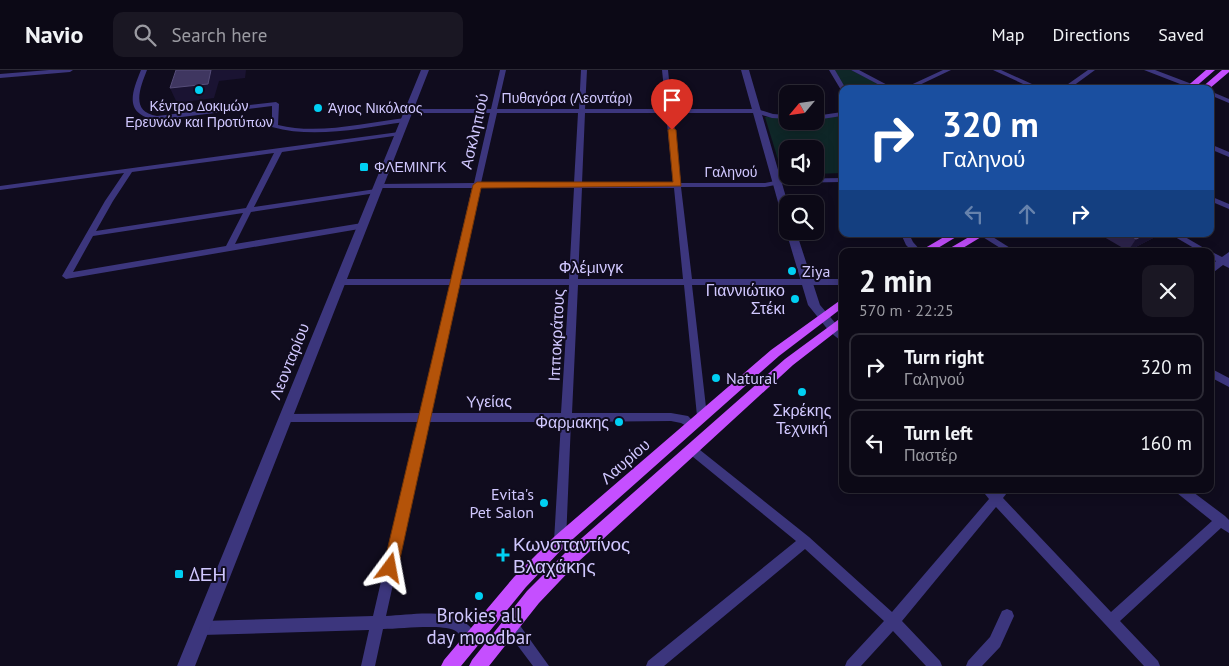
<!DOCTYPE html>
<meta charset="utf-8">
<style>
:root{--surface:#0c0916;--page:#1a1723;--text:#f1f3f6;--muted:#9a9aa1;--line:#2c2a35}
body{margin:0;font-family:"PT Sans",sans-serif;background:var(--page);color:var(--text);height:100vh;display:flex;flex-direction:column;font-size:19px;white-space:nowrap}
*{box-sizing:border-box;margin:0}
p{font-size:16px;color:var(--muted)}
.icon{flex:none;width:28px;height:28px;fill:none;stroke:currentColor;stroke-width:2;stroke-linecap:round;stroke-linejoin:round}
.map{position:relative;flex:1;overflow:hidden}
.details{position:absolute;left:839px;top:178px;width:375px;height:245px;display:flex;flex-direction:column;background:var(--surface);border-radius:10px;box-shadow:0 2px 12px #0003,0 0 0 1px var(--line)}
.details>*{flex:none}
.top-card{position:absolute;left:839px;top:15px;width:375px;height:152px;border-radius:10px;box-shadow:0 2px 12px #0003,0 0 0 1px var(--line);background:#1a4fa0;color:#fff;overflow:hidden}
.needle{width:32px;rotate:241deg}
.tools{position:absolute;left:779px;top:15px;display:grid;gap:10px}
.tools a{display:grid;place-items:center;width:45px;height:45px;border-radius:10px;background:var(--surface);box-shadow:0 2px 12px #0003,0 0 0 1px var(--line);font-size:25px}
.pin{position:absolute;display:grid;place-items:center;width:42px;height:42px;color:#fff;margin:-51px -21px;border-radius:50% 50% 50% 0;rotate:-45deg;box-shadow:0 0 5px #0007}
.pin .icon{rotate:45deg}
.me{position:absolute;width:55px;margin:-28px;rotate:13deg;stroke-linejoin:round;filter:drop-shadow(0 0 4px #0008)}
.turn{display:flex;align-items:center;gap:18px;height:105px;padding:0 20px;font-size:22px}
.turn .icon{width:65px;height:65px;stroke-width:2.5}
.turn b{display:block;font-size:35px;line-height:42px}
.lanes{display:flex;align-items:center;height:48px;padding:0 20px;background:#0003;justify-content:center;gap:25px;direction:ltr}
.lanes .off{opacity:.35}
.round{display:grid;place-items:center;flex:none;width:52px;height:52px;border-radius:10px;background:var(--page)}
.head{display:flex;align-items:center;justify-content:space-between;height:85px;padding:0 20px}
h1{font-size:30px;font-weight:700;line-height:38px}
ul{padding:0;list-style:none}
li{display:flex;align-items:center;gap:15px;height:68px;margin:0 10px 8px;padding:0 10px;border:2px solid var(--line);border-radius:10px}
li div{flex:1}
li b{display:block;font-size:19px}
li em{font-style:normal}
header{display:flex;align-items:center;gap:30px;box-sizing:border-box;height:70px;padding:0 25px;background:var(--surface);border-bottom:1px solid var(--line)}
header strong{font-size:24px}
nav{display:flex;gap:28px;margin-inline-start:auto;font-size:18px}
.search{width:350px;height:45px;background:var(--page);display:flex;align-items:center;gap:12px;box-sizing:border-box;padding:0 18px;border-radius:10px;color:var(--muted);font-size:19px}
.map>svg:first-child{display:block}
.green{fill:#0f2728}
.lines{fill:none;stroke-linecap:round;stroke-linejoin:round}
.minor{fill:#3c367d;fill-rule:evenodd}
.tertiary{fill:#3c367d;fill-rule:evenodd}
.primary{fill:#c54fff;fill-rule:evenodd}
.wall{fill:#2d244c}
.shaded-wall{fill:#1a1332}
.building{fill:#3f3660;stroke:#564d79}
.route{fill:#b45309;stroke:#753606}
.poi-dot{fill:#00d0f3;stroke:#100c1e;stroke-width:2}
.labels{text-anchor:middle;stroke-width:4;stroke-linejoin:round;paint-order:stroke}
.far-street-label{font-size:14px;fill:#d1c8ff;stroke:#100c1e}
.far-poi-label{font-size:14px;fill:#d1c8ff;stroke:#100c1e;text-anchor:start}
.street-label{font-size:16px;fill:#d1c8ff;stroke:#100c1e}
.poi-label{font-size:16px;fill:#d1c8ff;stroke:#100c1e;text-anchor:end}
.near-poi-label{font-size:19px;fill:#d1c8ff;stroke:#100c1e;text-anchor:start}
</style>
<header>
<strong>Navio</strong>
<div class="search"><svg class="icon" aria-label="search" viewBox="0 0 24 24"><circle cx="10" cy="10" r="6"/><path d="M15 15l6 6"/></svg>Search here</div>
<nav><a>Map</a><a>Directions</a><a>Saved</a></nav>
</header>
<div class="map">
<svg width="1229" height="596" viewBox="0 0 1229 596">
<rect width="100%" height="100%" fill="#100c1e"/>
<path class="green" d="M835 0H851L889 19H842Z
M765 47H787L788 51H815V47H842V103L815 104V79H788L787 105 783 106Z"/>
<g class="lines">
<path class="minor" d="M49 0H73L70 2 0 8V4Z
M141 0H147C140 18 130 42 157 46L276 32 279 34 278 55C318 65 364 53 405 48L408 50 405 52C361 58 315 69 272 57V36L157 50C124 45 131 24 141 0Z
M500 0H506L497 39H579L581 0H587L585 39H666L662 0H668L672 39H757L773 44 788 45V49L772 48 756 43H673L681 113H765L785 109 842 108V112L785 113 765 117H681L692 209H842V215H692L707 346 706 349H698L697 346 684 215H578L572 343H671L688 346 697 355 696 358 692 359 681 353 671 351 571 352 566 471 564 475 560 477 556 475 554 471 561 352H429L386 546C416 545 463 534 478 569L476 574 471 576C463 573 461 563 454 560 438 554 401 559 383 559L375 596H361L369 560 202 565 197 563 195 558 197 553 202 551 373 546 418 352H285L281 351 280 348 281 345 285 344 420 343 450 215H340L336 212 340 209H451L472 118H378L374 116 378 114 474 113 490 43H408L405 41 408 39H491ZM497 43H578L574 113H481ZM585 43H666L673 113H582ZM480 118H574L569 209H460ZM582 118H674L683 209H578ZM459 215H569L561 343H431Z
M829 0H835L846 19 841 20Z
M851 0H859L895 19H887Z
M943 0H951L911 19H902Z
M993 0H1001L1043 19H1034Z
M1088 0H1095L1069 19H1061Z
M1210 21 1229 29V33L1210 25Z
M842 42V46L815 50V46Z
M399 62 401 63V65L282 82 254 137 376 119 380 121 376 123 251 142 235 174 362 153 365 154V158L66 209 62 206 105 131 124 103 0 120V116ZM274 83 246 138 96 161 113 131 132 102ZM243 143 226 176 73 202 93 166Z
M1210 74 1229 82V87L1210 79Z
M1210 126 1229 134V139L1210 131Z
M901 164H909L913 172 921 181H912L906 175Z
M978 164H988L1015 181H1005Z
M1170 164H1180L1209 181H1199Z
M1210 181 1222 187 1229 182V198L1223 195 1210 205V197L1216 191 1210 188Z
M833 255 842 262V270C837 269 831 263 828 258Z
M1210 298 1229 308V317L1210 307Z
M691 374 695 376 809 467 892 542 989 429 981 419H994L996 420 997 419H1010L1003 428 1111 542 1212 451 1177 423 1175 419H1189L1225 446 1229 450V463L1221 458 1120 551 1158 591 1160 596H1144L996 437 902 551 940 591 942 596H926L893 561 861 596H845L847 591 884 551 805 479 664 596H646L648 591 796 471 687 382 685 379 687 376Z
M1007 539 1012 541 1014 546 1000 577 982 596H966L968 591 990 567 1002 541Z
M511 548 516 550 549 596H533L506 560 504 555 506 550Z"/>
<path class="tertiary" d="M421 0H429L195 596H177Z
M741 0H749L788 134V153L783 150Z
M1144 0H1155L1205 19H1193Z
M787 159 788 161H796L820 235 837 255 839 258 837 261H829L808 235 786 161Z"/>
<path class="primary" d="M1206 0H1215L1193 19H1184Z
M1222 0H1229V2L1209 19H1200Z
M949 164H961L933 181H920Z
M974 164H986L958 181H945Z
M842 229V238L779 286 565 476 526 517 461 596H441L444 590 514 507 555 466 771 280Z
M842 247V257L793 295 578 492 539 533 489 596H469L472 590 527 521 566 482 785 289Z"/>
</g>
<path class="wall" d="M1099 164H1160L1159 165 1128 181Z"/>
<path class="shaded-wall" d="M211 0H246L245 8 219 11 214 28 177 33 170 18Z
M1147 164H1160L1159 165 1128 181 1136 169Z"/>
<path class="building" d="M176 0H211L208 14 170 18Z
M1128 164H1147L1136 169Z"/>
<path class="route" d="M672 57 676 60 681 116 481 118 398 498 396 502 390 504 385 502 383 498 473 115 477 112H673L668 60Z"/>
<g class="poi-dot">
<circle cx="199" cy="20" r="5"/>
<circle cx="318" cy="38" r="5"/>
<rect x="359" y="92" width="10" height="10" rx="2.5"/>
<circle cx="792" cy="201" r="5"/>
<circle cx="795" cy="229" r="5"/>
<circle cx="716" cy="308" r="5"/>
<circle cx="802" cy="322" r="5"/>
<circle cx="619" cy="352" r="5"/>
<circle cx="544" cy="433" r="5"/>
<path d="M500.5 477.5h5v5h5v5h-5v5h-5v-5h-5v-5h5z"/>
<rect x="174" y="499" width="10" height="10" rx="2.5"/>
<circle cx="479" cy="526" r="5"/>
</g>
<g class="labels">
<g class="far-street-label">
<text x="567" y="33">Πυθαγόρα (Λεοντάρι)</text>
<text x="731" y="107">Γαληνού</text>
</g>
<g class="far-poi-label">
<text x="199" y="41" text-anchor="middle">Κέντρο Δοκιμών<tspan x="199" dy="16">Ερευνών και Προτύπων</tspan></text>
<text x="328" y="43">Άγιος Νικόλαος</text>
<text x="374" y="102">ΦΛΕΜΙΝΓΚ</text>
</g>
<g class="street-label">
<text transform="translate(474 61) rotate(-77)" y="6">Ασκληπιού</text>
<text x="591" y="203">Φλέμινγκ</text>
<text transform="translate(556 265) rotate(-87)" y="6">Ιπποκράτους</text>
<text transform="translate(289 291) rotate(-68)" y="6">Λεονταρίου</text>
<text transform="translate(489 331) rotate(-1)" y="6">Υγείας</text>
<text transform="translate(625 391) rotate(-41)" y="6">Λαυρίου</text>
</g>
<g class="poi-label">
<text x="802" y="207" text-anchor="start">Ziya</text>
<text x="785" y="226">Γιαννιώτικο<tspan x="785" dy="18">Στέκι</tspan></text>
<text x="726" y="314" text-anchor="start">Natural</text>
<text x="802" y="346" text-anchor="middle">Σκρέκης<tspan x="802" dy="18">Τεχνική</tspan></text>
<text x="609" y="358">Φαρμακης</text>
<text x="534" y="430">Evita's<tspan x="534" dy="18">Pet Salon</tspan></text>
</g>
<g class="near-poi-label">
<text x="513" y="481">Κωνσταντίνος<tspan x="513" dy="22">Βλαχάκης</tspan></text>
<text x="189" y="511">ΔΕΗ</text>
<text x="479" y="552" text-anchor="middle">Brokies all<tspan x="479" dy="22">day moodbar</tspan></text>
</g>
</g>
</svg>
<div class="tools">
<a><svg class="needle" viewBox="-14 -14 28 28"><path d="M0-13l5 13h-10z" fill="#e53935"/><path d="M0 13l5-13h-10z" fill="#9a9aa1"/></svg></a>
<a><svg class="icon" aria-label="sound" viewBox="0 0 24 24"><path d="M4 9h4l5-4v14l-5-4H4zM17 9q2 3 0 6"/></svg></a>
<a><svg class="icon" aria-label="search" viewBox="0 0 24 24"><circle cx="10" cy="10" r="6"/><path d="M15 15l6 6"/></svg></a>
</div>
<div class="pin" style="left:672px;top:60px;background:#d93025"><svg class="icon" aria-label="arrive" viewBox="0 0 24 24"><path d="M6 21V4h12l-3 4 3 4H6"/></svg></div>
<svg class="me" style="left:390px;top:498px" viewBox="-20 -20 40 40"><path d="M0-17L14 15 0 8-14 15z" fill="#b45309" stroke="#fff" stroke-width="4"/></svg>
<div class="top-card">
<div class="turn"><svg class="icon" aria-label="right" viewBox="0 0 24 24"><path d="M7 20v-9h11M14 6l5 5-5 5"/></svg><div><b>320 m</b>Γαληνού</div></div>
<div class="lanes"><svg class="icon off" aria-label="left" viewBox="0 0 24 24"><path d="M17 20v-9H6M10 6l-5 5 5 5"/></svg><svg class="icon off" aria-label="ahead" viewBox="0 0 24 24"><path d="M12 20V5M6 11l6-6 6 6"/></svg><svg class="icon" aria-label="right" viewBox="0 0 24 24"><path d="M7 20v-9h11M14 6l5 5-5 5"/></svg></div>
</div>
<section class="details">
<div class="head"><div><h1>2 min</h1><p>570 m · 22:25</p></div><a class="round"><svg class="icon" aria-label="close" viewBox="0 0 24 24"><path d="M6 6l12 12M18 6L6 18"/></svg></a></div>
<ul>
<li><svg class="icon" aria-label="right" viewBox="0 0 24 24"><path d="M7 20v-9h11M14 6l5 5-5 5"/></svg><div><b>Turn right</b><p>Γαληνού</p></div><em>320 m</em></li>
<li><svg class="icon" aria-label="left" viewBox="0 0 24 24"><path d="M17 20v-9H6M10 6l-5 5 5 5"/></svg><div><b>Turn left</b><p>Παστέρ</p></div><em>160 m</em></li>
</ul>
</section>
</div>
